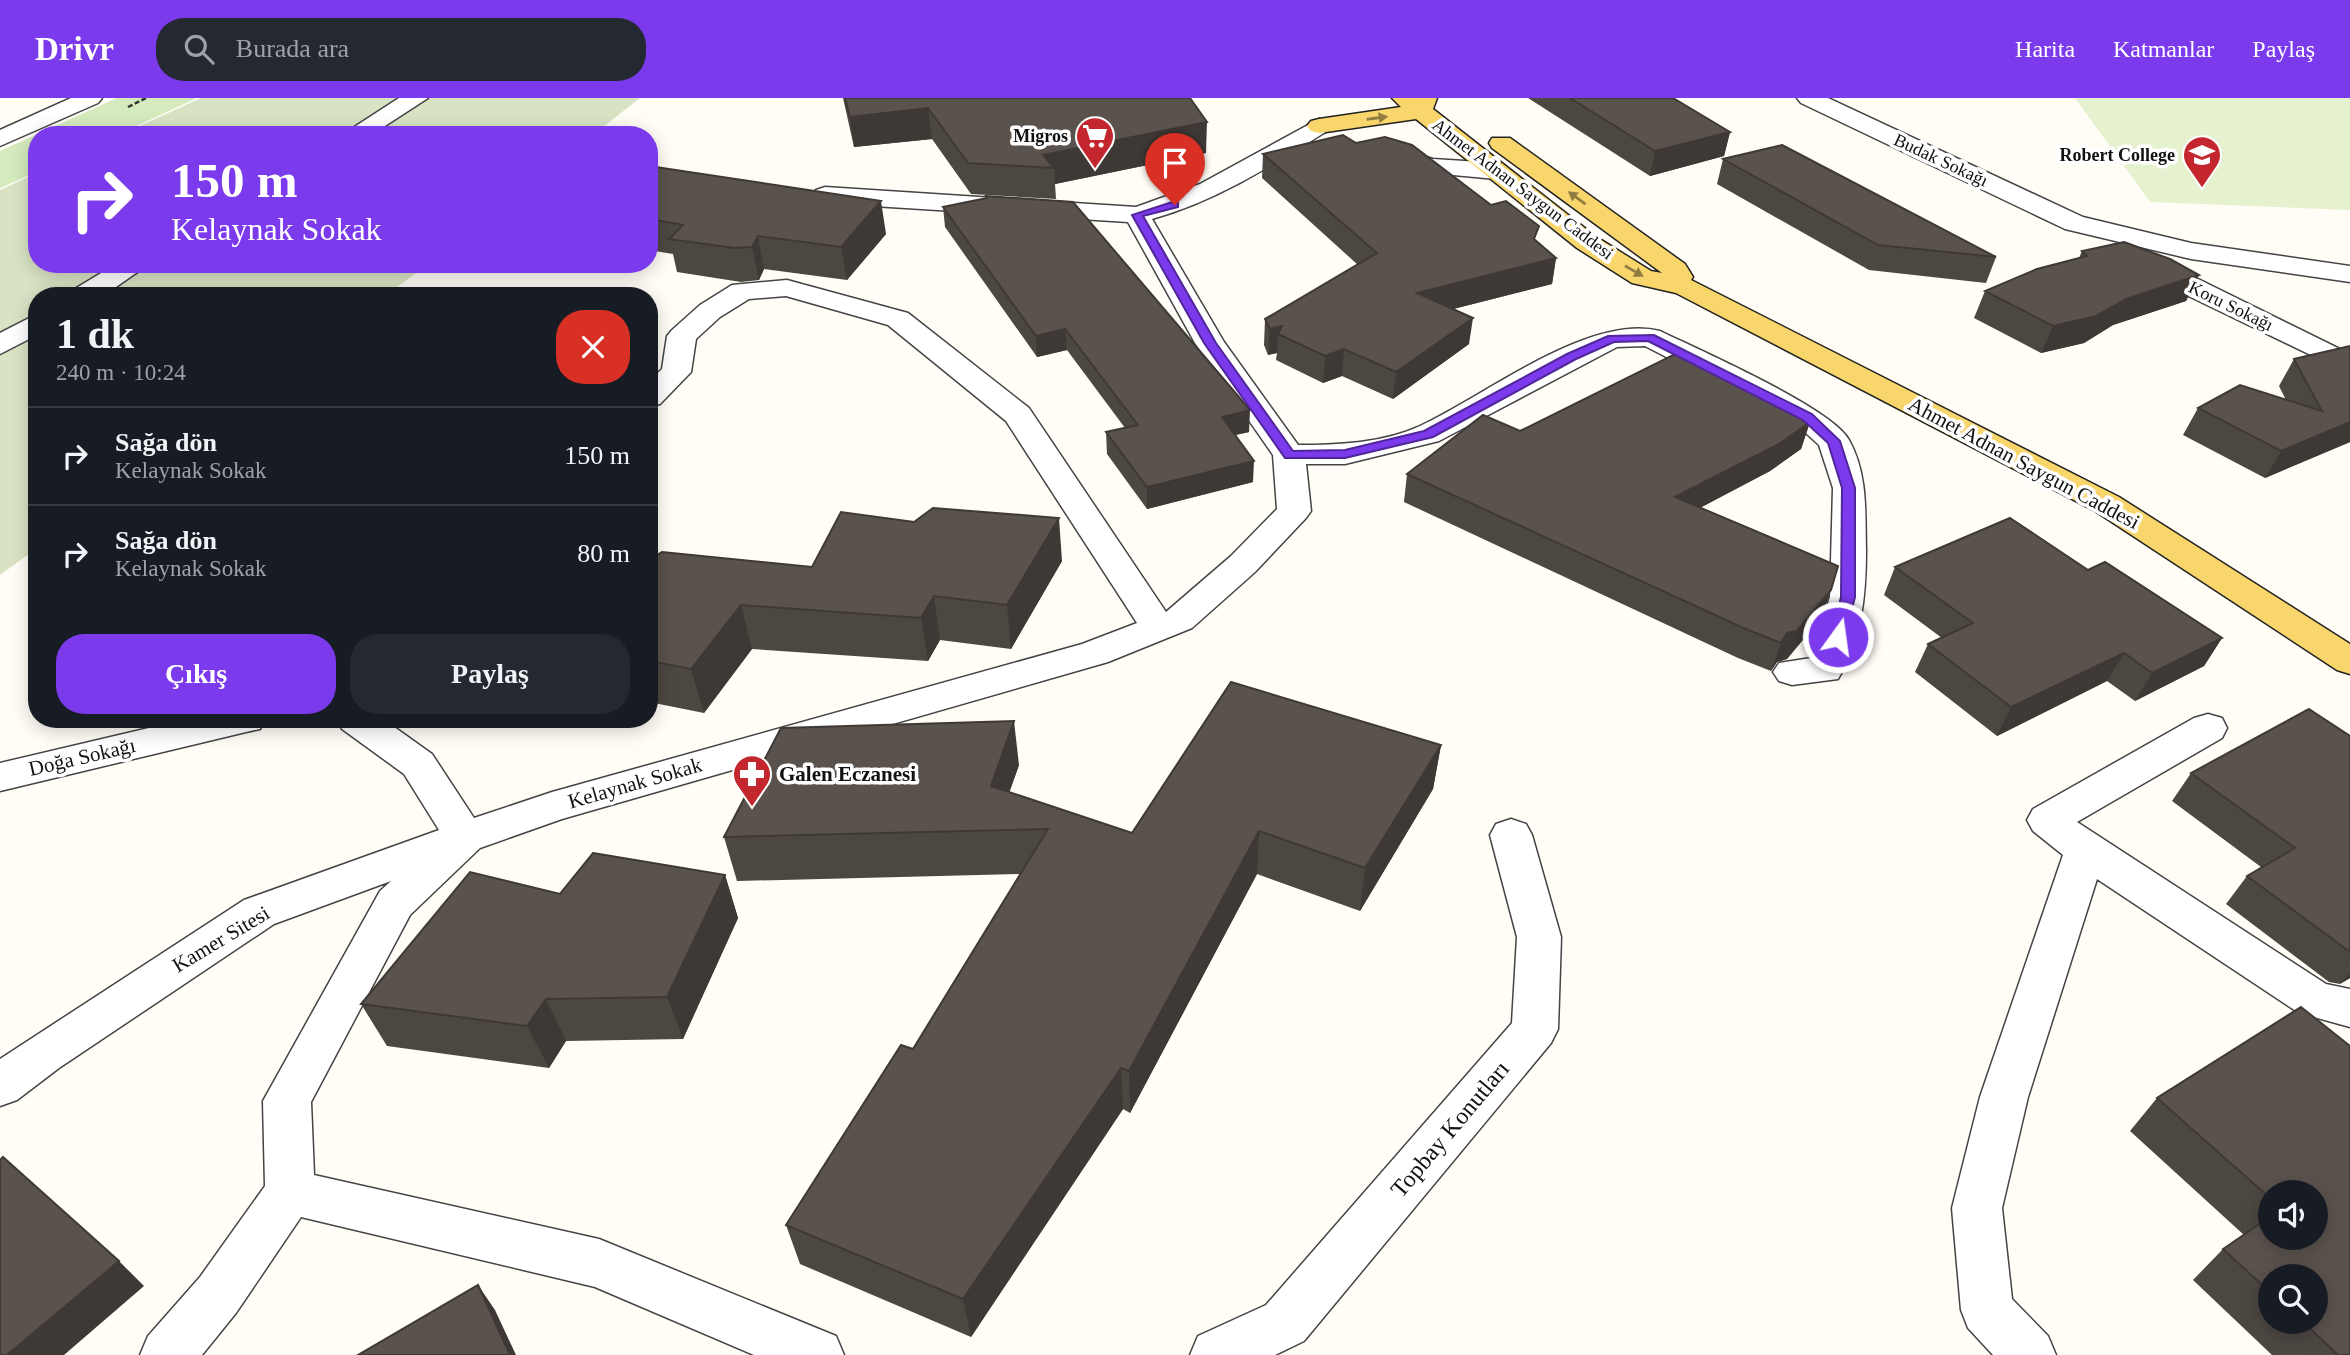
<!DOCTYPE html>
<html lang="tr">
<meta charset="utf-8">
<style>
:root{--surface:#171b24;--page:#242831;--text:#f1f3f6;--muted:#9ea1a6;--line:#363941;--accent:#7c3aed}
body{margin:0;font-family:Georgia,serif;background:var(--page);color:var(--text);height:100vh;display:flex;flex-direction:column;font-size:26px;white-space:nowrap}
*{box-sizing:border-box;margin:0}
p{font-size:23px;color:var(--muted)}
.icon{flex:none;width:38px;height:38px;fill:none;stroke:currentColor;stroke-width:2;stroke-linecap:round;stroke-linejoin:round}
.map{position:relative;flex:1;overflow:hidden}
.sheet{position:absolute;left:28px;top:189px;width:630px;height:441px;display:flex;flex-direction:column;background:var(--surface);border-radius:28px;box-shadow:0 4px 18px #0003}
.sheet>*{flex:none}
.hud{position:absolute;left:28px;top:28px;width:630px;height:147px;border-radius:28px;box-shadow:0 4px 18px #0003;background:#7c3aed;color:#fff;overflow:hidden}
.controls{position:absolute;left:2258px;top:1082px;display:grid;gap:14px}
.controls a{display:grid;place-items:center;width:70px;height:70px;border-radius:50%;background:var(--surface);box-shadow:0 4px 18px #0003;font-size:35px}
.pin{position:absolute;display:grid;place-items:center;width:60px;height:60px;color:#fff;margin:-72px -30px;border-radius:50% 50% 50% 0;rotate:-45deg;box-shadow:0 0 7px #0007}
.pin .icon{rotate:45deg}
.me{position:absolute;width:77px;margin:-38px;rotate:14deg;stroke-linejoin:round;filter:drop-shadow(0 0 5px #0008)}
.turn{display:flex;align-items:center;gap:24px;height:147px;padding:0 28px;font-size:32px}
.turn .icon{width:91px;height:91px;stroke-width:2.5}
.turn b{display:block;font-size:49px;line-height:60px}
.round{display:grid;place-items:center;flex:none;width:74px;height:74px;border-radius:28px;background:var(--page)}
.overview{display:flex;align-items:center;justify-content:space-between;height:119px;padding:0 28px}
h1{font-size:42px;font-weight:700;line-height:52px}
.button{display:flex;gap:14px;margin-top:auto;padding:14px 28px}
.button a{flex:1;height:80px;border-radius:28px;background:var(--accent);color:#fff;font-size:28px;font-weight:700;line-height:80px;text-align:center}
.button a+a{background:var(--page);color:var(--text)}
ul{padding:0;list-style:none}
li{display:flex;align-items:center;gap:21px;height:98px;padding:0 28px;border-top:2px solid var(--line)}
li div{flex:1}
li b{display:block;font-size:26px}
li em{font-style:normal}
header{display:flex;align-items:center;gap:42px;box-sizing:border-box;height:98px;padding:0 35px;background:var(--accent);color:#fff}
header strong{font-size:33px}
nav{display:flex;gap:38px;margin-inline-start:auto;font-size:24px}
.search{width:490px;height:63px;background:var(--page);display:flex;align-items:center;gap:18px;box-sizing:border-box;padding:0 24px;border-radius:28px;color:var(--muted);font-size:26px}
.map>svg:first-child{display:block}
.green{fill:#d5ebbd}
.cemetery{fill:#d9e3c4}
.pitch{fill:#e6f2cf}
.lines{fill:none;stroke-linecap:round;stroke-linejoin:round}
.minor-casing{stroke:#444;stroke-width:3}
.major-casing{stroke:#222;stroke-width:3}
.path{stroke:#333;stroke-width:2.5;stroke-dasharray:5 2.5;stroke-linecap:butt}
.minor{fill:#fff;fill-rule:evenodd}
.major{fill:#f9d66b;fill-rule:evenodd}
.wall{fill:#4d4742;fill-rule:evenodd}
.shaded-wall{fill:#3f3936}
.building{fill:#5a524d;stroke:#3f3936;stroke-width:2}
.oneway{fill:#917d42}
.route{fill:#7c3aed;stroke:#51269a;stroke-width:2}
.labels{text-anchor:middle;stroke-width:7;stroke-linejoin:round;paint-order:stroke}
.far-poi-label{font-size:18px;font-weight:bold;fill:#111;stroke:#fff;text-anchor:end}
.far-street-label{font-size:18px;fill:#111;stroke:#fff}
.street-label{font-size:21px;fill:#111;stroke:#fff}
.poi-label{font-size:21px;font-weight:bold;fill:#111;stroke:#fff;text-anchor:start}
.near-street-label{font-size:24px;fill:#111;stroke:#fff}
</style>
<header>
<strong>Drivr</strong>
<div class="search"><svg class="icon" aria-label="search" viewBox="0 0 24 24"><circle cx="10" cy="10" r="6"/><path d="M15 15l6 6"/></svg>Burada ara</div>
<nav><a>Harita</a><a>Katmanlar</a><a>Paylaş</a></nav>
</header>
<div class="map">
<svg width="2350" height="1257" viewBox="0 0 2350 1257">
<rect width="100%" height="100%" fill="#fffdf5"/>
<path class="green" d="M117 0H197L117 37H37V74L0 90V53Z"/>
<path class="cemetery" d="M201 0H640L593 37H120Z
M37 75V166H428L385 198H37V450L0 477V92Z"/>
<path class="pitch" d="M2075 0H2350V112L2150 104Z"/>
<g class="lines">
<defs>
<path id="minor" d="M71 0H102L98 5 0 48V32Z
M399 0H428L371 37H342Z
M1797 0H1828L2083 119 2191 145 2350 168V184L2191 161 2065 131 1801 5Z
M1319 21 1327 23 1331 28 1327 33C1271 68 1216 103 1152 121L1224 244 1298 347C1338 347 1383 345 1420 328 1485 298 1589 215 1660 233 1699 252 1832 310 1849 342 1868 376 1865 414 1866 452 1866 497 1862 541 1838 581L1792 587 1779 583 1773 574 1779 565 1811 560 1830 499 1833 390 1819 347 1796 326 1645 248 1617 249 1439 343 1345 366H1306L1311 413 1306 420 1255 474 1192 530 1108 564 562 721 480 750 410 817 311 1004 314 1077 599 1141 836 1238 844 1257H754L595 1189 301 1119 236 1215 202 1257H140L148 1238 200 1179 265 1088 263 1003 380 793 391 783 274 826 59 970 17 1002 0 1008V961L244 802 439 732 404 676 342 631 337 621H383L432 656 474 720 552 694 1082 546 1137 525 1006 323 888 227 786 198 749 201 720 219 696 241 691 274 660 306 649 309V283L662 271 667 238 672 232 700 207 732 187 787 182 908 215 1029 310 1166 514 1231 458 1277 411 1273 357 1195 245 1128 124 825 105 816 102 812 97 816 92 825 89 1136 109 1200 86Z
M1390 49 1433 61 1496 65 1505 68 1509 73 1505 78 1496 81 1432 75 1381 61 1378 56 1381 51Z
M2143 161 2192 178 2350 256V276L2172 190 2133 175 2129 169 2133 163Z
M116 166H149L103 198H69L73 192Z
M37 216V237L0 256V235Z
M2208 616 2222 620 2227 630 2222 640 2077 724 2326 886 2350 891V929L2299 915 2097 781 2028 999 2002 1110 2012 1201 2048 1238 2056 1257H1993L1968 1230 1961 1212 1952 1110 1980 999 2063 757 2033 733 2027 722 2033 711 2194 620Z
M187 621H265L260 631 246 634 0 693V665Z
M1511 721 1526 726 1532 737 1561 839 1558 931 1551 945 1304 1243 1275 1257H1190L1198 1238 1266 1207 1512 925 1517 839 1490 737 1496 726Z"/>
<path id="major" d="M1392 0H1437L1433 11 1595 138 1651 173 1662 175 1492 50 1489 45 1492 40H1510L1685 166 1693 179 1691 182 2119 399 2350 546V576L2337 572 2095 413 1676 195 1632 185 1577 150 1416 21 1319 35 1311 33 1307 28 1311 23 1319 21 1401 9Z"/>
</defs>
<use href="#minor" class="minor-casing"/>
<use href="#major" class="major-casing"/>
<path class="path" d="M128 9 146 0"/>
<use href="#minor" class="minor"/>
<use href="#major" class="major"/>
</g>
<path class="wall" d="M843 0H1190L1206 55 1055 86 1056 101 971 96 932 41 854 49Z
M1528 0H1673L1730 34 1724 58 1650 78Z
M1356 45 1536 143 1556 160 1552 186 1453 211 1469 246 1393 301 1342 278 1323 285 1276 262 1277 255 1268 257 1264 247 1265 221 1358 167 1262 80 1263 56Z
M1723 61 1996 159 1986 185 1869 172 1717 86Z
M649 68 886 136 847 182 764 171 759 182 741 184 677 174 673 156 649 152Z
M986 98 1249 334 1235 337 1253 384 1147 411 1107 356 1106 334 1125 330 1067 252 1037 259 945 129 943 109 986 100Z
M2082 153 2199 177 2186 203 2113 227 2084 245 2041 255 1974 220 1985 193 2079 160Z
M2350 248V344L2265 380 2183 337 2198 310 2286 302 2279 288 2294 261Z
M1810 324 1801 351 1770 373 1700 410 1831 492 1821 520 1787 561 1777 564 1771 573 1738 560 1404 404 1407 376 1520 333Z
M649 462 812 469 1062 463 1011 551 940 542 928 563 752 551 704 615 649 604Z
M1895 469 2088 472 2222 540 2204 568 2135 603 2107 583 1997 638 1915 574 1928 546 1942 540 1884 497Z
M567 621H602L597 626Z
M2350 638V880L2340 886 2329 884 2226 806 2247 778 2261 769 2172 703 2191 675Z
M1441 647 1433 691 1360 813 1257 776 1130 1015 1123 1011 971 1239 800 1166 786 1127 913 951 1021 776 737 783 724 739 1019 667 1009 695 1132 735Z
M725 777 738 820 683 941 566 943 549 970 387 948 361 906 560 796Z
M2350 948V1257H2272L2193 1182 2223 1151 2244 1137 2130 1033 2157 1000ZM2270 1094 2315 1139H2270ZM2270 1178 2315 1223H2270Z"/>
<path class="shaded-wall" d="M928 10 932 41 854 49 850 19Z
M1207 24 1206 55 1055 86 1054 70 1043 57Z
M1730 34 1724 58 1650 78 1655 53Z
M881 103 886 136 847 182 841 149Z
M758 138 764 171 759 182 752 149Z
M1556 160 1552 186 1414 221 1417 195Z
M2199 177 2186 203 2113 227 2084 245 2041 255 2053 228 2126 201Z
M1473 220 1469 246 1393 301 1396 274Z
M1282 228 1278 236 1277 255 1268 257 1270 231Z
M1065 231 1067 252 1037 259 1036 238Z
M1344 251 1342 278 1323 285 1325 258Z
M1250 312 1249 334 1222 340V319Z
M1810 324 1801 351 1770 373 1667 427 1675 399Z
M2350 324V344L2265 380 2281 353Z
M1254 363 1253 384 1147 411V389Z
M1059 420 1062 463 1011 551 1007 507Z
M1831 492 1821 520 1787 561 1777 564 1771 573 1781 545 1787 535Z
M934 498 940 542 928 563 921 520Z
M741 507 752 551 704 615 691 571Z
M2222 540 2204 568 2135 603 2152 575Z
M2124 555 2107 583 1997 638 2011 609Z
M1014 623 1019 667 996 732 991 688Z
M1441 647 1433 691 1360 813 1365 770Z
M1259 733 1257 776 1130 1015 1129 973Z
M725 777 738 820 683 941 667 899Z
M2350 875V880L2340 886Z
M546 901 566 943 549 970 527 928Z
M1121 970 1123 1011 971 1239 963 1201Z
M119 1163 144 1188 64 1257H7Z
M478 1187 495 1212 516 1257H510Z"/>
<path class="building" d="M845 0H1190L1207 24 1043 57 1054 70 968 65 928 10 850 19Z
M1570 0H1673L1730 34 1655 53Z
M1343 37 1356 45 1385 39 1412 47 1491 107 1506 103 1539 128 1534 141 1556 160 1417 195 1473 220 1396 274 1344 251 1325 258 1278 236 1282 228 1270 231 1265 221 1377 155 1263 56Z
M1782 47 1996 159 1878 147 1723 61Z
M649 68 881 103 841 149 758 138 752 149 734 150 669 141 683 127 649 121Z
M986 98 1073 104 1250 312 1222 319 1254 363 1147 389 1106 334 1138 327 1065 231 1036 238 943 109 987 100Z
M2124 144 2170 161 2199 177 2126 201 2096 218 2053 228 1985 193 2037 171 2087 158 2082 153Z
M2350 248V324L2281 353 2198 310 2240 287 2322 313 2294 261Z
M1677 255 1810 324 1779 346 1675 399 1838 468 1831 492 1797 533 1787 535 1781 545 1748 532 1407 376 1483 317 1520 333Z
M933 410 1059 420 1007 507 934 498 921 520 741 507 691 571 649 563V462L662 454 812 469 841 414 914 424Z
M2010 420 2088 472 2105 464 2222 540 2152 575 2124 555 2011 609 1928 546 1973 525 1895 469Z
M1231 584 1441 647 1365 770 1259 733 1129 973 1121 970 963 1201 786 1127 901 947 913 951 1048 731 724 739 781 630 1014 623 991 688 1132 735Z
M2309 611 2350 638V854L2247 778 2295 750 2191 675Z
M593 755 725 777 667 899 546 901 527 928 361 906 470 774 560 796Z
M2301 909 2350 948V1257H2338L2302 1223H2315V1178H2270V1194L2223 1151 2270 1119V1139H2315V1094H2270V1100L2157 1000Z
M3 1059 119 1163 7 1257H0V1062Z
M478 1187 510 1257H358Z"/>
<defs><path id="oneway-solid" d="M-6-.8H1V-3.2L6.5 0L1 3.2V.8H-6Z" transform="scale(1.75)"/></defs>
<g class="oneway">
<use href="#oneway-solid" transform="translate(1377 20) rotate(-8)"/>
<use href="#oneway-solid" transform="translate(1577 100) rotate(-144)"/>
<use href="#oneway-solid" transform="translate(1634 173) rotate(30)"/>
</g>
<path class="route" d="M1175 103 1178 104V109L1143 118 1216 245 1293 353 1345 352 1424 333 1567 256 1608 238 1654 237 1812 316 1840 343 1855 390V499L1844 543 1838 544 1831 539 1841 499 1842 390 1828 345 1803 322 1648 243 1614 244 1576 261 1433 339 1345 360H1285L1204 245 1132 117Z"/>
<defs>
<symbol id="supermarket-pin" viewBox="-11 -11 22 30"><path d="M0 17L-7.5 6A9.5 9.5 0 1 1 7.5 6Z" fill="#c4262e" stroke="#fff"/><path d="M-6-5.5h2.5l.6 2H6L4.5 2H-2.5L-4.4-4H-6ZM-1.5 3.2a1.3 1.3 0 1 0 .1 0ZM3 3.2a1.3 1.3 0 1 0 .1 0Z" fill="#fff"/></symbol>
<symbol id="school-pin" viewBox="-11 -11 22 30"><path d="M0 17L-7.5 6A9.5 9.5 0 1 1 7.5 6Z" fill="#c4262e" stroke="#fff"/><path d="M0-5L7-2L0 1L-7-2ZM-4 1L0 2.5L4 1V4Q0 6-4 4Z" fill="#fff"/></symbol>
<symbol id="pharmacy-pin" viewBox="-11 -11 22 30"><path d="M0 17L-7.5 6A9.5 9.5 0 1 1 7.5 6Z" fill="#c4262e" stroke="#fff"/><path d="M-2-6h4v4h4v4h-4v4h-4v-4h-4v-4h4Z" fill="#fff"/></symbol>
</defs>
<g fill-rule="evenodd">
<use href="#supermarket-pin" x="1073" y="16" width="44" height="60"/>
<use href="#school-pin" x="2180" y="35" width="44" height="60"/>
<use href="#pharmacy-pin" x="730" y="654" width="44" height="60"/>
</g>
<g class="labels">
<g class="far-poi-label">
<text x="1068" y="44">Migros</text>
<text x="2175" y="63">Robert College</text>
</g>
<g class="far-street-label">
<text transform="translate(1941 62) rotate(25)" y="6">Budak Sokağı</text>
<text transform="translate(1523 91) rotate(37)" y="6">Ahmet Adnan Saygun Caddesi</text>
<text transform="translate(2231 208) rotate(26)" y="6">Koru Sokağı</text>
</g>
<g class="street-label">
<text transform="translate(2024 365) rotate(28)" y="7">Ahmet Adnan Saygun Caddesi</text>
<text transform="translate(82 659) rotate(-13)" y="7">Doğa Sokağı</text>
<text transform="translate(635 685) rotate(-16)" y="7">Kelaynak Sokak</text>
<text transform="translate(221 841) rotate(-31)" y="7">Kamer Sitesi</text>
</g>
<g class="poi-label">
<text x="779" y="683">Galen Eczanesi</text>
</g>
<g class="near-street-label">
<text transform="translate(1450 1031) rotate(-50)" y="8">Topbay Konutları</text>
</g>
</g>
</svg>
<div class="controls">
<a><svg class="icon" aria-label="sound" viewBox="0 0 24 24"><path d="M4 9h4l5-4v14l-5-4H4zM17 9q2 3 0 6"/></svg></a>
<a><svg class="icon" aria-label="search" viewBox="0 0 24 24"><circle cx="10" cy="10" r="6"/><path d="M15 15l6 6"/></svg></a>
</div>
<div class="pin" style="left:1175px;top:107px;background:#d93025"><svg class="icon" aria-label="arrive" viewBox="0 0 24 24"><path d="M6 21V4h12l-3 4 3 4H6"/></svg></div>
<svg class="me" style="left:1838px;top:539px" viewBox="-20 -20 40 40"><circle r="17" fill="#7c3aed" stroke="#fff" stroke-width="3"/><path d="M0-11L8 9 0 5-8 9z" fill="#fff"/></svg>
<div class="hud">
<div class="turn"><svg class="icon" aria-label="right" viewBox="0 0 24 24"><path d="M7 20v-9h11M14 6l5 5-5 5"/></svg><div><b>150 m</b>Kelaynak Sokak</div></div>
</div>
<section class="sheet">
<div class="overview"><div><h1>1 dk</h1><p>240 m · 10:24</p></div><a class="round" style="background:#d93025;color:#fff"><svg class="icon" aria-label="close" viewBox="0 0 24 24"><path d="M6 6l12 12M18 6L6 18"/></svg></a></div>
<ul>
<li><svg class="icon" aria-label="right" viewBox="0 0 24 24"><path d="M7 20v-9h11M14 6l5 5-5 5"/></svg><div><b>Sağa dön</b><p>Kelaynak Sokak</p></div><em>150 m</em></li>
<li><svg class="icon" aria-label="right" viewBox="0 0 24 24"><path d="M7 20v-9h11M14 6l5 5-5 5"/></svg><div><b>Sağa dön</b><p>Kelaynak Sokak</p></div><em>80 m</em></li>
</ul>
<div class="button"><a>Çıkış</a><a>Paylaş</a></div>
</section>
</div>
